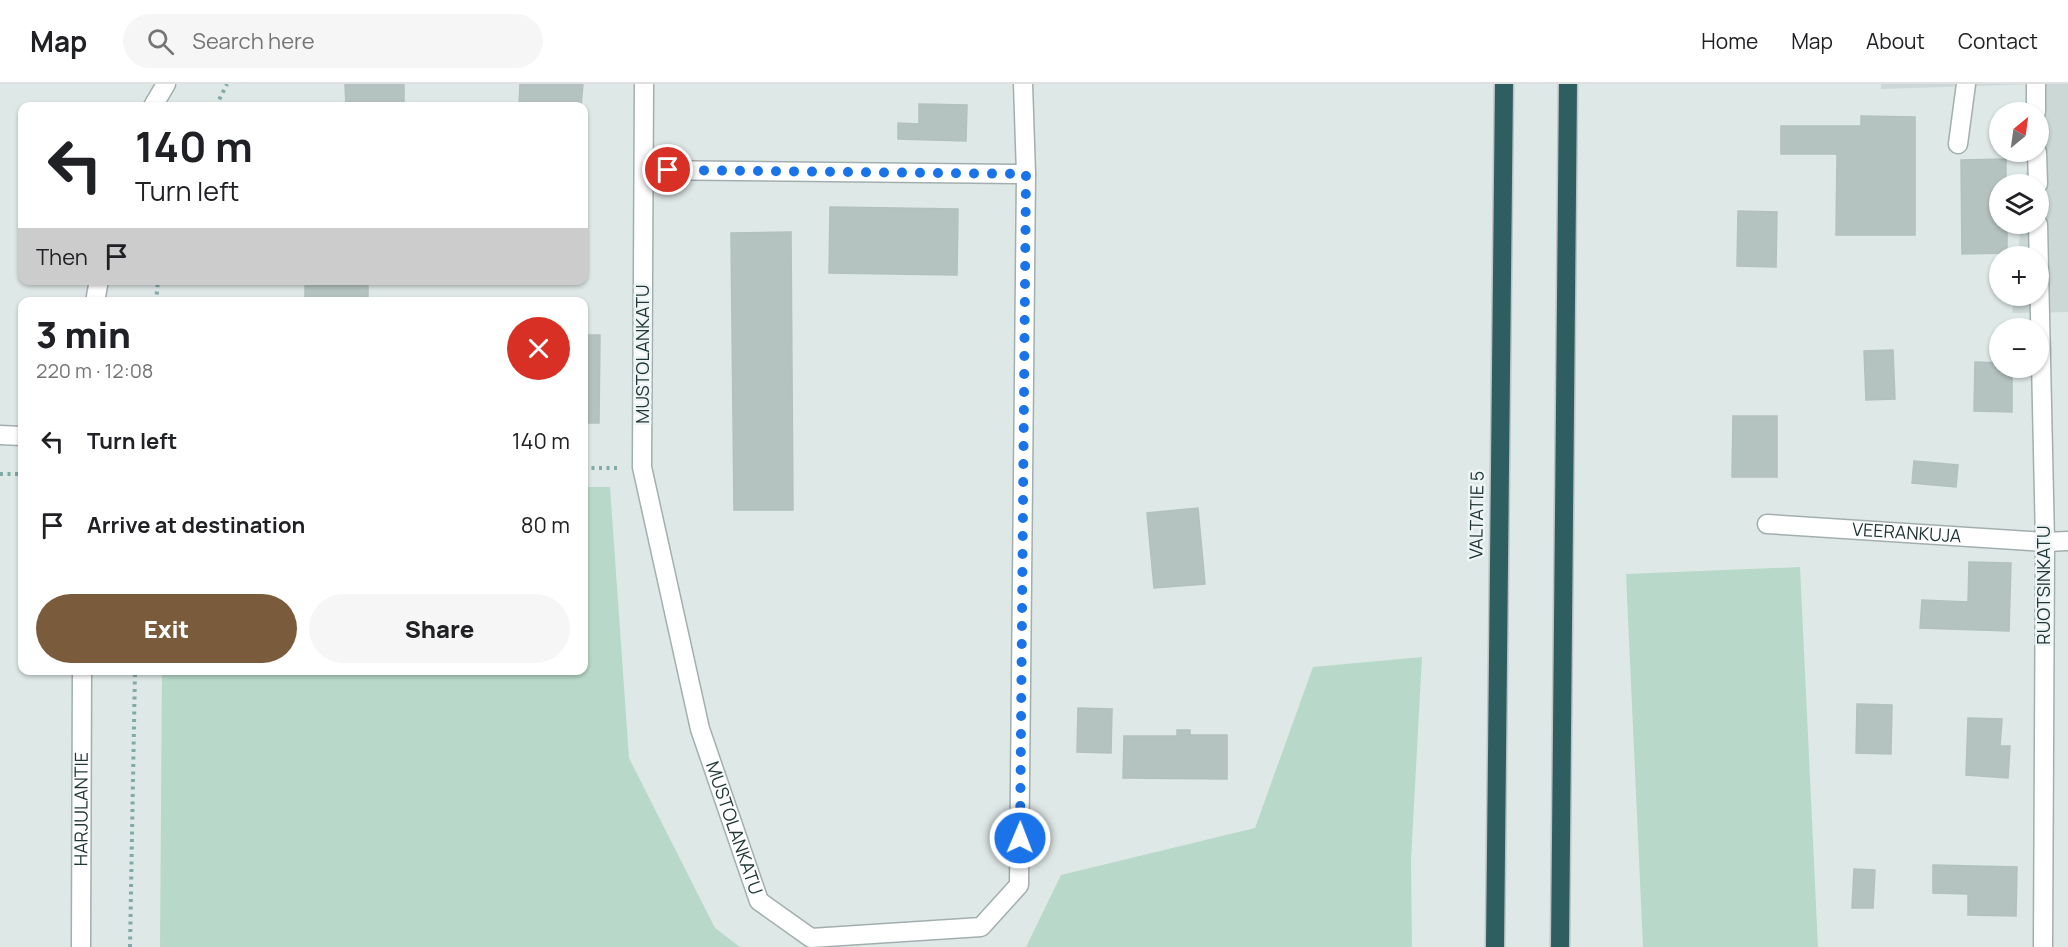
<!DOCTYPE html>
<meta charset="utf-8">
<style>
:root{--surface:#fff;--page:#f6f6f6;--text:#202124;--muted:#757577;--line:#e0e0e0;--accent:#7a5c3d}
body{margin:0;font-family:Manrope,sans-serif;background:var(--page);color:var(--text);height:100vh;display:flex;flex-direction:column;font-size:22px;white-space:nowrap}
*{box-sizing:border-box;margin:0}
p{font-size:20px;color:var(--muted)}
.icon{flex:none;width:33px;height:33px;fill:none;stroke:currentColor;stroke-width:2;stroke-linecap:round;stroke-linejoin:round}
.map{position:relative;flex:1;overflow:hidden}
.details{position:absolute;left:18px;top:213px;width:570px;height:378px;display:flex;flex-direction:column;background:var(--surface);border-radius:12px;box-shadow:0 2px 4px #0004}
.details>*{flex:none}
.guide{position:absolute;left:18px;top:18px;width:570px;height:183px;border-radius:12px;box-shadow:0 2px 4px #0004;background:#fff;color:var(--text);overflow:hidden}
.needle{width:39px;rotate:29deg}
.buttons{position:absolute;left:1989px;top:18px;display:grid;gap:12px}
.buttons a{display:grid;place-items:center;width:60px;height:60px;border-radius:50%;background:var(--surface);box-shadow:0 2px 4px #0004;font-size:30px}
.pin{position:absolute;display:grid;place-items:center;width:51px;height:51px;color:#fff;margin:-26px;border:3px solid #fff;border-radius:50%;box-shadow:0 2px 6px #0007}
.me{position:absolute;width:66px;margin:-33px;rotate:1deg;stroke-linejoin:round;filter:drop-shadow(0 0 4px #0008)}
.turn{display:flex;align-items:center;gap:21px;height:126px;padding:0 18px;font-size:27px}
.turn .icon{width:78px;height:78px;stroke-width:2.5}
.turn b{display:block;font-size:42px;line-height:51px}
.then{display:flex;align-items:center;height:57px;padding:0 18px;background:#0003;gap:12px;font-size:22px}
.round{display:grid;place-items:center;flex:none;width:63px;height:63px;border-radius:32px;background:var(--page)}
.head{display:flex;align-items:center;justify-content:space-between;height:102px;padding:0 18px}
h1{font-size:36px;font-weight:800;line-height:45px}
.button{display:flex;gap:12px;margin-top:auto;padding:12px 18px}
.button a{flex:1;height:69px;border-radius:36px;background:var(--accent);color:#fff;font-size:24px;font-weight:800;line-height:69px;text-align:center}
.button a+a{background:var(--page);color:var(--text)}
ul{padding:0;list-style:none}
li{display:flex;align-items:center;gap:18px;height:84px;padding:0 18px}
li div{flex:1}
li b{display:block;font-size:22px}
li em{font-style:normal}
header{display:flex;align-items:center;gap:36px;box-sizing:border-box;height:84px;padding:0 30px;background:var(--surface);border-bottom:2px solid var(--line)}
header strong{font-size:28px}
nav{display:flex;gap:33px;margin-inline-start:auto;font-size:21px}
.search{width:420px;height:54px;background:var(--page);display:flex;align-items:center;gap:15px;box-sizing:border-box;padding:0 21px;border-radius:33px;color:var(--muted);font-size:22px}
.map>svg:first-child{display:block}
.built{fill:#ccd8d6}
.green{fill:#b8d9c9}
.building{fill:#b4c3c0;stroke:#b1c1bf;stroke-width:1.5}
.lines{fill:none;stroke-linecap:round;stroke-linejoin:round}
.minor-casing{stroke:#a2afae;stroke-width:21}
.highway-casing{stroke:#bcc3c3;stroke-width:21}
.path{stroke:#80aaa8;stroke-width:4;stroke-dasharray:3 4.5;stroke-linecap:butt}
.minor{stroke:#fff;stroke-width:18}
.highway{stroke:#2f5e61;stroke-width:18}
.route{stroke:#1a73e8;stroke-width:10;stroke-dasharray:0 18}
.labels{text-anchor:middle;stroke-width:5;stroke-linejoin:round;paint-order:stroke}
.street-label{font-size:18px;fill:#213737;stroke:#eef5f4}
</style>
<header>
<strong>Map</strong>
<div class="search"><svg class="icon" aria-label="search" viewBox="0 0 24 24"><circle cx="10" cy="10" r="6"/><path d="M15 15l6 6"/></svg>Search here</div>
<nav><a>Home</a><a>Map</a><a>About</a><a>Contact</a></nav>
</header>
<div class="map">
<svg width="2068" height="863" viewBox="0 0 2068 863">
<rect width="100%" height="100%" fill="#dee8e6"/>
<path class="built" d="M1881 0H2068V228L2012 229 2014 212H2038V172H2018L2021 140H2038V100H2025L2029 68H2038L2035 0 1881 5Z"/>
<path class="green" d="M584 403H610L629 674 715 844 740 863H160L162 587 584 586Z
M1800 483 1818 863H1643L1626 490Z
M1422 573 1411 776 1412 863H1026L1061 791 1255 744 1313 583Z"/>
<path class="building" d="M345 0H404V22H346Z
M520 0H583L581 22H519Z
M919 20 967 21 966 57 898 55V39L919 40Z
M1861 32 1915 33V151H1836L1837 70H1781V42H1861Z
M2006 75V100H2000V140H2007V169L1962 170 1961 76Z
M830 123 958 125 957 191 829 189Z
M1738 127 1777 128 1776 183 1737 182Z
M791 148 793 426H734L731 149Z
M305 196H368V214L305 215Z
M584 251H600L599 339H584Z
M1893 266 1895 315 1866 316 1864 267Z
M1975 278 2000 279V284H2012V328L1974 327Z
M1733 332H1777V393H1732Z
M1914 377 1958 381 1956 403 1912 399Z
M1198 424 1205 500 1154 504 1147 429Z
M1969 478 2011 479 2009 547 1920 544 1922 516 1968 518Z
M1857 620 1892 621 1891 670 1856 669Z
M1078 624 1112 625 1111 669 1077 668Z
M1968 634 2002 635 2000 662H2010L2008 694 1966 691Z
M1177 646H1190V651H1227V695L1123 694 1124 652H1177Z
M1933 781 2017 783 2016 832 1968 831V810L1933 809Z
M1854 785 1875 786 1873 824H1852Z"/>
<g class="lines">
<defs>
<g id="minor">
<path id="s1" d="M644 0 642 383 700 645 759 817 811 854 981 843 1019 801 1026 90 1023 0"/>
<path d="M2036 0V28"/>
<path d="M153 22 166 0"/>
<path d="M1958 60 1966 0"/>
<path d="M2037 68 2038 100"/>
<path d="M644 86 1026 90"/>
<path d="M2038 140 2045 458 2043 863"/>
<path d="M95 218 99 196"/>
<path d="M0 351 22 352"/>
<path id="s2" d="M1767 440 2045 458 2068 457"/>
<path id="s3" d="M81 863 82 586"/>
</g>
<path id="highway" d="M1495 863 1504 0
M1560 863 1568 0"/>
</defs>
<use href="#minor" class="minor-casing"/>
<use href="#highway" class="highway-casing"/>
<path class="path" d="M216 22 227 0
M156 218 158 196
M584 384H619
M0 390H22
M130 863 135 586"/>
<use href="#minor" class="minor"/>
<use href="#highway" class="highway"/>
</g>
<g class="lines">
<path class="route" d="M668 86 1026 90 1020 754"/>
</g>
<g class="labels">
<g class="street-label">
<text transform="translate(643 270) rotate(-90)" y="6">MUSTOLANKATU</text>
<text transform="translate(1477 431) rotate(-89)" y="6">VALTATIE 5</text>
<text dy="6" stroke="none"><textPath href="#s2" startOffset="140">VEERANKUJA</textPath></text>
<text transform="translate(2044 501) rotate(-90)" y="6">RUOTSINKATU</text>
<text dy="6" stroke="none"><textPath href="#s3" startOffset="138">HARJULANTIE</textPath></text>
<text dy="6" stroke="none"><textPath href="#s1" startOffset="756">MUSTOLANKATU</textPath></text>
</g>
</g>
</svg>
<div class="buttons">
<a><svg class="needle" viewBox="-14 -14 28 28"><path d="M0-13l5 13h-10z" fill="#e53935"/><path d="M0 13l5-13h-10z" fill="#757577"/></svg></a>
<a><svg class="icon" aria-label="layers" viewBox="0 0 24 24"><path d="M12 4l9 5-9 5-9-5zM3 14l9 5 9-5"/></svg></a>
<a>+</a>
<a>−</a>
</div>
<div class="pin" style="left:668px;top:86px;background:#d93025"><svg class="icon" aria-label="arrive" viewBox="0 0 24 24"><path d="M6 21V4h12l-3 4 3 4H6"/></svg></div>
<svg class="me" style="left:1020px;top:754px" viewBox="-20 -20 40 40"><circle r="17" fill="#1a73e8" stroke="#fff" stroke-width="3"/><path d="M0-11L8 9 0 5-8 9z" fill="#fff"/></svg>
<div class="guide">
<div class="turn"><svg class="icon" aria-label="left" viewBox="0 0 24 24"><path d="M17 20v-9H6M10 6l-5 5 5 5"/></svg><div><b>140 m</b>Turn left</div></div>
<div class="then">Then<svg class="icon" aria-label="arrive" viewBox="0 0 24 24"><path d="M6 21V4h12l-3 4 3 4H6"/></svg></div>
</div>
<section class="details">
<div class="head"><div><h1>3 min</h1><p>220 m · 12:08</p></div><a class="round" style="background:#d93025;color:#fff"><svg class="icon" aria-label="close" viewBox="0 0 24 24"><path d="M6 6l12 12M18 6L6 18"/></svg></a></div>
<ul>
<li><svg class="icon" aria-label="left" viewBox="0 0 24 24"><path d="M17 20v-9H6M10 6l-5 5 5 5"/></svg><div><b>Turn left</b></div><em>140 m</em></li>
<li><svg class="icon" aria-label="arrive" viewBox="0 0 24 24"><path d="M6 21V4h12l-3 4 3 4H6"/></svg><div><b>Arrive at destination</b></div><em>80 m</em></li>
</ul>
<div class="button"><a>Exit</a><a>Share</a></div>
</section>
</div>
